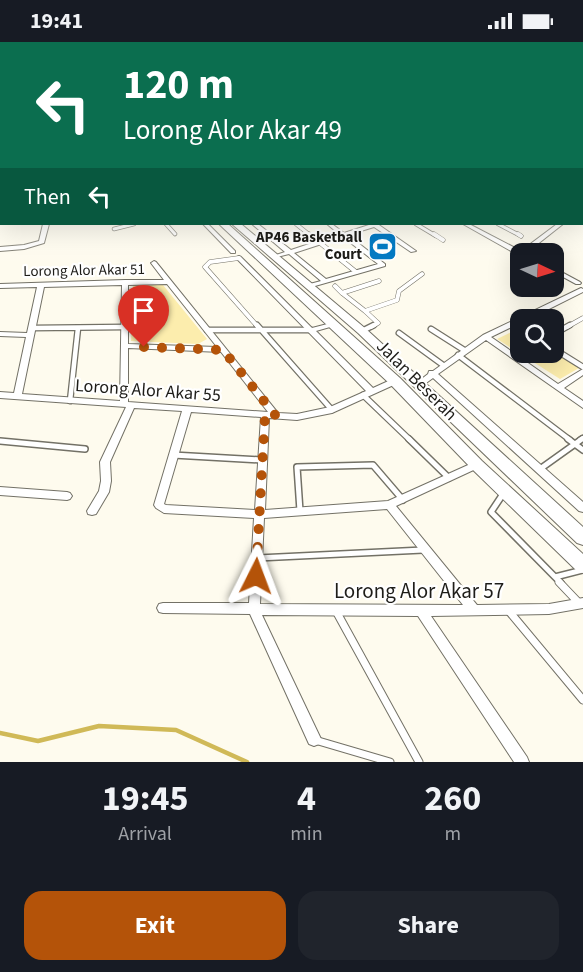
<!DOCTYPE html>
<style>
:root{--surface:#171b24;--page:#20242c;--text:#f1f3f6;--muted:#9ea1a6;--accent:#b45309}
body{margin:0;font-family:"Source Sans 3",sans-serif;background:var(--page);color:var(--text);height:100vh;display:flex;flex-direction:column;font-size:22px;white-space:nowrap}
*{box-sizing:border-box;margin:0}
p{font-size:20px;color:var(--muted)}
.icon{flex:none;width:33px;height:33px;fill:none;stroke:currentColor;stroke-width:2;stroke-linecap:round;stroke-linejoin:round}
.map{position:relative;height:720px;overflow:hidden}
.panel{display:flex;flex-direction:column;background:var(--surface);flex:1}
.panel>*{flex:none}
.banner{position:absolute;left:0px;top:0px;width:584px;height:183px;box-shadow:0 6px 24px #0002;background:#0b6e4f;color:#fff;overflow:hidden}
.needle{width:39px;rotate:94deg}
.fabs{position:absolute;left:510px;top:201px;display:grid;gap:12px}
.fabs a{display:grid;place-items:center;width:54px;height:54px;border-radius:12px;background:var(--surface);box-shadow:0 6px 24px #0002;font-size:30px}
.pin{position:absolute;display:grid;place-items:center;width:51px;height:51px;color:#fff;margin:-62px -26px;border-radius:50% 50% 50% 0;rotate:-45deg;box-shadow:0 0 6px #0007}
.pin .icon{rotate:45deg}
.me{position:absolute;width:66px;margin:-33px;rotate:3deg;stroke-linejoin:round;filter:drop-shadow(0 0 4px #0008)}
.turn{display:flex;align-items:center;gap:21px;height:126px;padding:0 24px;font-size:27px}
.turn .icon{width:78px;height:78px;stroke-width:2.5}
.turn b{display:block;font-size:42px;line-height:51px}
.then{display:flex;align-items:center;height:57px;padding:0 24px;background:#0003;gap:12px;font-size:22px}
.eta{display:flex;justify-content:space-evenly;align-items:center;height:102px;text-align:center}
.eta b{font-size:36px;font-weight:700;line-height:42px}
.button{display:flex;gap:12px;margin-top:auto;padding:12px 24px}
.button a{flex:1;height:69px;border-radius:18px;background:var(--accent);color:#fff;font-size:24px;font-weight:700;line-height:69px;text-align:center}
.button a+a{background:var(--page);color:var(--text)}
.status{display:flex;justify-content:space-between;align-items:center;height:42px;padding:0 30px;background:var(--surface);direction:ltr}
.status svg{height:16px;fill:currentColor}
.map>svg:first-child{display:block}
.green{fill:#fcedad}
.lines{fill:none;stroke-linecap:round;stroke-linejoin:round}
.stream{stroke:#d0b957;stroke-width:4.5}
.service-far4-casing{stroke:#737166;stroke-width:4.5}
.service-far3-casing{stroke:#737166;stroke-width:5}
.service-far2-casing{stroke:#737166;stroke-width:7}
.service-far1-casing{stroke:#737166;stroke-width:8}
.service-casing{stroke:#737166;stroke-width:9}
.minor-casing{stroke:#737166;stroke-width:2}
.trunk-casing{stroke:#737166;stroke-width:2}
.service-far4{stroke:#fff;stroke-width:3}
.service-far3{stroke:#fff;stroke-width:4}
.service-far2{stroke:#fff;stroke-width:4.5}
.service-far1{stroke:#fff;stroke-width:5}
.service{stroke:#fff;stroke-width:7}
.minor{fill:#fff;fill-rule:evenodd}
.trunk{fill:#fff;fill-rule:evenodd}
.route{stroke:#b45309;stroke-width:10;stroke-dasharray:0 18}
.labels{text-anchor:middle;stroke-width:4.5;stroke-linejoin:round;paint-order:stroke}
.far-poi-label{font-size:15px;font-weight:bold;fill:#1e1d19;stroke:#fff;text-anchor:end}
.far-street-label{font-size:15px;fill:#1e1d19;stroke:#fff}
.street-label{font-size:18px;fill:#1e1d19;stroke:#fff}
.near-street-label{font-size:21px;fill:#1e1d19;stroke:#fff}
</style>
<div class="status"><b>19:41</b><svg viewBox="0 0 49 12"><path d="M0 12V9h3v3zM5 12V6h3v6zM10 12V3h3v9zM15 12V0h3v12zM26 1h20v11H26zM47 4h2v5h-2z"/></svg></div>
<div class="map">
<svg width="583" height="720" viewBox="0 0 583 720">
<rect width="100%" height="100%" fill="#fefbee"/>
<path class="green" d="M133 243H163L207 297 198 302 131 299Z
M516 288 520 290V310H554L579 326 560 337 497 297Z"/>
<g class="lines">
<path class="stream" d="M0 691 38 699 99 684 176 688 247 720"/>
<defs>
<path id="service-far4" d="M166 182 175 192
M296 182 311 194
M416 182 436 194
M498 182 521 194
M114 187 134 182"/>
<path id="service-far3" d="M309 192 356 230
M434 192 443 198
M518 192 521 194
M239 216 210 220 205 225 258 285
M335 244 342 251
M365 269 342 251 379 239
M512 281 517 285
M371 285 378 281 365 269 397 258 399 249 422 232
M567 285 583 276"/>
<path id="service-far2" d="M257 283 332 368
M515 283 520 287
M33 286 124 285
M431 287 464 308
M207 288H311
M362 289 374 283
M399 291 443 323
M554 292 570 283
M554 307 583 325
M458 313 570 398
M363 353 410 398
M70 359 78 286
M580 398 583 396"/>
<path id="service-far1" d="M409 397 449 436
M568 397 583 408
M0 399 85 407
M173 413 262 418
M540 427 582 397
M503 452 491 470 555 535 583 528
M300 469 297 425 373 423 403 458
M258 516 423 508
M555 535 561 541"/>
<path id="service" d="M559 540 578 560
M508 568 583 658
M336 569 419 720
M315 698 390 720"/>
<path id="minor" d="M0 134H2V138H0Z
M582 134H583V137H582Z
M0 152H2V154H0Z
M583 161V165L582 166V162Z
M43 182H49L44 201 24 207 0 209V205L24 203 39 199Z
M203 182H208L235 209V211H231Z
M252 182H258L291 208 339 192 327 182H332L344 191 372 182H379V183L416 209 411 210 374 185 348 193 385 222V224L308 246 305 244 306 243 321 239 289 212 273 216V214L285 210ZM343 195 378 222 326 237 294 211Z
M463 182H469L521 209 557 182H563L525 212H520V214Z
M239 214 241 215 312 286 335 280 337 281V283L316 289 373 346 395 336 399 339 398 341 332 371 297 378 269 376 265 468 388 459 477 419 480 421 482 423 480 425 396 464 477 563 549 562 583 556V566L549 572 431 574 527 715 529 720H514L418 574 262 573 321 697 319 702 314 704 309 702 250 572 163 571 159 570 157 566 159 562 163 561H249L254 476 164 471 156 466 154 463 182 369 134 366 110 420 111 439 109 450 96 472 92 473 88 472 87 469 99 449 101 439 100 420 126 365 0 356V350L14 351 26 295 0 294V290L27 291 37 245 0 246V242L125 238H164L151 221 154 219 156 220 278 371 297 372 330 365 366 349 237 217V215ZM167 242 217 305 128 302V243ZM122 243 120 359 22 352 44 245ZM128 306 221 310 268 370 128 360ZM191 370 261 375 255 468 166 463 164 462ZM387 467 463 563 260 562 264 476Z
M554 226 580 240 581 241 580 242H576L554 230Z
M581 246 583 247V250L527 278H520V281L491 295 558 342 583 327V333L564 346 583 359V366L486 298 438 332 583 460V470L579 469 433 336 422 344H416L415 342 428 332 429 329H433L483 293Z
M0 445 67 450 70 451 72 454 70 457 67 458 0 453Z"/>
<path id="trunk" d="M219 182H228L400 336 482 419 583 512V531L577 529 472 427 390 342Z
M232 182H241L366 287 583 485V503L577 501 358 291Z"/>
</defs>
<use href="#service-far4" class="service-far4-casing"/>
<use href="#service-far3" class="service-far3-casing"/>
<use href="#service-far2" class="service-far2-casing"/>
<use href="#service-far1" class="service-far1-casing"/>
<use href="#service" class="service-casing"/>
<use href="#minor" class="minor-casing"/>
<use href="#trunk" class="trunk-casing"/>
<use href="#service-far4" class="service-far4"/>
<use href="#service-far3" class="service-far3"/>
<use href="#service-far2" class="service-far2"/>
<use href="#service-far1" class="service-far1"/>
<use href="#service" class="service"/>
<use href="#minor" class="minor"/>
<use href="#trunk" class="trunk"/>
</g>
<linearGradient id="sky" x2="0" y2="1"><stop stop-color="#9eb6ae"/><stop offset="0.55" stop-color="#fffdf7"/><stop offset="1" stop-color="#fffdf7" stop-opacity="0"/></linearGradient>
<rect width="583" height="222" fill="url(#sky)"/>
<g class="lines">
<path class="route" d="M144 305 223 308 276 374H265L256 534"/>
</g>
<defs>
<symbol id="stadium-square" viewBox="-11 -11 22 22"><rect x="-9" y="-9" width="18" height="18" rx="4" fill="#047ac3" stroke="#fff"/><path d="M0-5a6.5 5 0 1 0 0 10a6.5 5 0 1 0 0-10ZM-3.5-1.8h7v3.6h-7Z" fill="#fff"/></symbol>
</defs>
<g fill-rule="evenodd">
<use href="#stadium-square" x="366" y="188" width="33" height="33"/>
</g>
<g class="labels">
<g class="far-poi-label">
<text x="362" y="200">AP46 Basketball<tspan x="362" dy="17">Court</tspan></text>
</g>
<g class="far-street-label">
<text transform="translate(84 228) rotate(-1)" y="5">Lorong Alor Akar 51</text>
</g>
<g class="street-label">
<text transform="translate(417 338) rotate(45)" y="6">Jalan Beserah</text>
<text transform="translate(148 348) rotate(4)" y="6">Lorong Alor Akar 55</text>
</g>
<g class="near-street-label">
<text x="419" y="556">Lorong Alor Akar 57</text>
</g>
</g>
</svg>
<div class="fabs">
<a><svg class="needle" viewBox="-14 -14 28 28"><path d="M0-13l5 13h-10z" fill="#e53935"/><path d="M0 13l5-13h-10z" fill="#9ea1a6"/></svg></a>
<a><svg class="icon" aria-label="search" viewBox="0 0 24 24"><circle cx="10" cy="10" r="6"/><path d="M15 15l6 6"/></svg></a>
</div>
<div class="pin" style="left:144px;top:305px;background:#d93025"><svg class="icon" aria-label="arrive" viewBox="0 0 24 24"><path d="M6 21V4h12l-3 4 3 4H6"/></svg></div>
<svg class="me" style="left:256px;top:534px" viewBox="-20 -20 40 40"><path d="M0-17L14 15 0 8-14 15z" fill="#b45309" stroke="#fff" stroke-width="4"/></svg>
<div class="banner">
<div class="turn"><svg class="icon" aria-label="left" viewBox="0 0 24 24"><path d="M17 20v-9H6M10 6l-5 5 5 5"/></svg><div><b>120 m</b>Lorong Alor Akar 49</div></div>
<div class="then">Then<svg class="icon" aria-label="left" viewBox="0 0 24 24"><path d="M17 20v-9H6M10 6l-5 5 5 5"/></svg></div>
</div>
</div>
<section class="panel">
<div class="eta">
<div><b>19:45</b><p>Arrival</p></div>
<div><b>4</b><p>min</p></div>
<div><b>260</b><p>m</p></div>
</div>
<div class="button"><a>Exit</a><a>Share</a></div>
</section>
